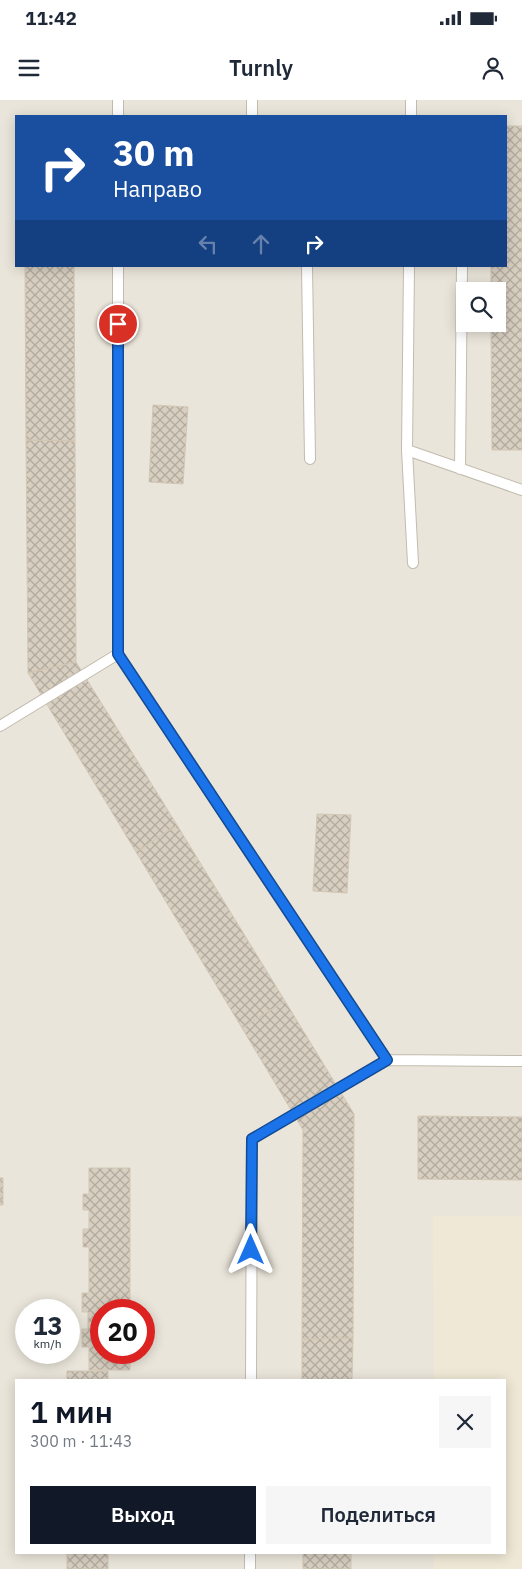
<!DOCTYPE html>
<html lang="ru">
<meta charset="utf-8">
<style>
:root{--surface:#fff;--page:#f6f6f7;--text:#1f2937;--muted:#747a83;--accent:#111827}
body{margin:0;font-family:"IBM Plex Sans",sans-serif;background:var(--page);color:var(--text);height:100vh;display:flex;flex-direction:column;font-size:19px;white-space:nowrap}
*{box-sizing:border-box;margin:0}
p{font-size:16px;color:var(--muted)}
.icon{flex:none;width:28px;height:28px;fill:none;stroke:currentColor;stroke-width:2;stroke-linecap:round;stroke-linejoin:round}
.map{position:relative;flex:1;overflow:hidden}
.drawer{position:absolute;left:15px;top:1279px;width:491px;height:175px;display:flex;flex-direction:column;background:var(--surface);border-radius:0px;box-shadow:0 2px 12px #0003}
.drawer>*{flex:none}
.top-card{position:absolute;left:15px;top:15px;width:492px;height:152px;border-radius:0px;box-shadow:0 2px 12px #0003;background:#1a4fa0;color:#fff;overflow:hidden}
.buttons{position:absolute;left:456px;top:182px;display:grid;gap:10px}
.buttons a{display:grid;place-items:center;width:50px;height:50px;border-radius:0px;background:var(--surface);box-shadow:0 2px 12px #0003;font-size:25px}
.speed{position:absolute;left:15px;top:1199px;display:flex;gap:10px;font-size:25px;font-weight:700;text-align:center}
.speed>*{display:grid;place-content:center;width:65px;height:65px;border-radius:50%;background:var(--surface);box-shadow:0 2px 12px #0003;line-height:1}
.speed small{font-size:12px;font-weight:400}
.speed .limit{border:8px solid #d22;background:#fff;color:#111}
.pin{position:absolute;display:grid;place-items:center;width:42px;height:42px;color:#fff;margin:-21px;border:2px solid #fff;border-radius:50%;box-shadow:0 1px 5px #0007}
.me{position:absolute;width:55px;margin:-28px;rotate:0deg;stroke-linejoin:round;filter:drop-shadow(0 0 4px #0008)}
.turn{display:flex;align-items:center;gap:18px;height:105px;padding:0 15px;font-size:22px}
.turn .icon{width:65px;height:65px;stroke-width:2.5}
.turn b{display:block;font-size:35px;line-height:42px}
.lanes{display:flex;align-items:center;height:48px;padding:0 15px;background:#0003;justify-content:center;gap:25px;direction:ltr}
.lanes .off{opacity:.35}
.round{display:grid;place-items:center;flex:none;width:52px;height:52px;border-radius:0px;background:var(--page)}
.head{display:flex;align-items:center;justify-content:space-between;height:85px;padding:0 15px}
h1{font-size:30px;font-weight:600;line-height:38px;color:var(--accent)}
.action{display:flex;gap:10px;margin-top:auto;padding:10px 15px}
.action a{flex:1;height:58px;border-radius:0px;background:var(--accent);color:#fff;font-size:20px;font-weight:600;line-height:58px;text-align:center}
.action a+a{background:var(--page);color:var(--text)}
.status{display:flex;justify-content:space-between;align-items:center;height:35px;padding:0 25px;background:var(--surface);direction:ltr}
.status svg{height:14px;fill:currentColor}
header{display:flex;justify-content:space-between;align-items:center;height:65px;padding:0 15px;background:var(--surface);font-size:22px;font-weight:600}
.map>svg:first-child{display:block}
.residential{fill:#eae5da;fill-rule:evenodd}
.education{fill:#efe8d6}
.building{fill:url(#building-cross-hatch);stroke:#d3c7b4}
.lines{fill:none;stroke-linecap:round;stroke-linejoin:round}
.lane-casing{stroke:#c2bbae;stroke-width:12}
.lane{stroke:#fff;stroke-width:10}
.route-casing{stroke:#114b97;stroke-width:12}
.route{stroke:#1a73e8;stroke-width:9}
</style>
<div class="status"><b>11:42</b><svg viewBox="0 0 49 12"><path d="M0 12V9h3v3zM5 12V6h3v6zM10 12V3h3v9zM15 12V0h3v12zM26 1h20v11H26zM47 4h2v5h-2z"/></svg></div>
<header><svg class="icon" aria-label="menu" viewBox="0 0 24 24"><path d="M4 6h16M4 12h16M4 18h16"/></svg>Turnly<svg class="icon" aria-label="person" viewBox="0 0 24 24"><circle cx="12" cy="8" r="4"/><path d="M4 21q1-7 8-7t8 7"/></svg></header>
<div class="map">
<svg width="522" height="1469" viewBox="0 0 522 1469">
<defs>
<pattern id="building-cross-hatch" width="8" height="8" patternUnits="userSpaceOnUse" patternTransform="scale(1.25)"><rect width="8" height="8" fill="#d8cfc1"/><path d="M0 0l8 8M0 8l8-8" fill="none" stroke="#b1aa9e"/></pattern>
</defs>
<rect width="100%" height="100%" fill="#f6f3ec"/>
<path class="residential" d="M0 0H522V1469H0ZM16 16H506V166H16ZM465 191H498V224H465ZM26 1210H69V1252H26ZM101 1210H144V1252H101ZM16 1280H505V1452H16Z"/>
<path class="education" d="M433 1116H522V1469H434V1453L505 1452V1280H434Z"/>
<path class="building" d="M506 26H522V350H492L491 224H498V191H491V166H506Z
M25 166H74L75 341 26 340Z
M153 305 188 307 183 384 149 382Z
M26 340 75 341 76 562 28 573Z
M76 562 177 725 136 752 28 573Z
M317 714 351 715 347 793 313 791Z
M177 725 285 901 242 928 136 752Z
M285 901 354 1014 353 1238 302 1239 303 1030 242 928Z
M418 1016 522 1017V1080L418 1079Z
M89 1068H130V1210H101V1252H130V1270H89V1247H82V1229H88V1212H82V1193H89V1147H83V1129H89V1110H83V1094H89Z
M0 1078H3V1105H0Z
M353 1238 352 1280H302V1239Z
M67 1271H108V1280H67Z
M67 1452H108V1469H67Z
M303 1452H351V1469H303Z"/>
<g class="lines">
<defs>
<path id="lane" d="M118 0V16
M252 0V16
M411 0V16
M118 166V554L387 960
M307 166 310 359
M409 166 407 350 413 463
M407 350 522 390
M460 369 462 166
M0 626 118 554
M251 1280 252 1039 387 960 522 961
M250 1469V1452"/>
</defs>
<use href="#lane" class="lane-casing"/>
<use href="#lane" class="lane"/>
</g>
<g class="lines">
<defs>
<path id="route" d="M118 224V554L387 960 252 1039 251 1150"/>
</defs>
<use href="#route" class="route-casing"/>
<use href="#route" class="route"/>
</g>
</svg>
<div class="buttons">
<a><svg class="icon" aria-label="search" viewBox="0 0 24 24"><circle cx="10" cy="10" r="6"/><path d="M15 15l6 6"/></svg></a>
</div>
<div class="speed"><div>13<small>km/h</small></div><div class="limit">20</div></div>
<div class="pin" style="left:118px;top:224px;background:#d93025"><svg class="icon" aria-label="arrive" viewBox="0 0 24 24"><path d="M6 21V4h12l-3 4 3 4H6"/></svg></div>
<svg class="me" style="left:251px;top:1150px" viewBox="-20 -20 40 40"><path d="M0-17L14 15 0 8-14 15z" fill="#1a73e8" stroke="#fff" stroke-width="4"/></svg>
<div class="top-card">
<div class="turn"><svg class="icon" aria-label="right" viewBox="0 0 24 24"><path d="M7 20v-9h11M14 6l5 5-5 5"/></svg><div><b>30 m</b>Направо</div></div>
<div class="lanes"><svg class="icon off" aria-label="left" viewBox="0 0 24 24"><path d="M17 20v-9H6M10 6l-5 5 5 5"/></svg><svg class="icon off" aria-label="ahead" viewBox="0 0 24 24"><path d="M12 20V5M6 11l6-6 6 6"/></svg><svg class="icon" aria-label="right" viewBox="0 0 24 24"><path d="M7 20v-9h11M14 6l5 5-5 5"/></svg></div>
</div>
<section class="drawer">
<div class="head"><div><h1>1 мин</h1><p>300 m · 11:43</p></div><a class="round"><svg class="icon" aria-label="close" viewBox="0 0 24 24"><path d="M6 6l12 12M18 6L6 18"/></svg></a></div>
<div class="action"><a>Выход</a><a>Поделиться</a></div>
</section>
</div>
